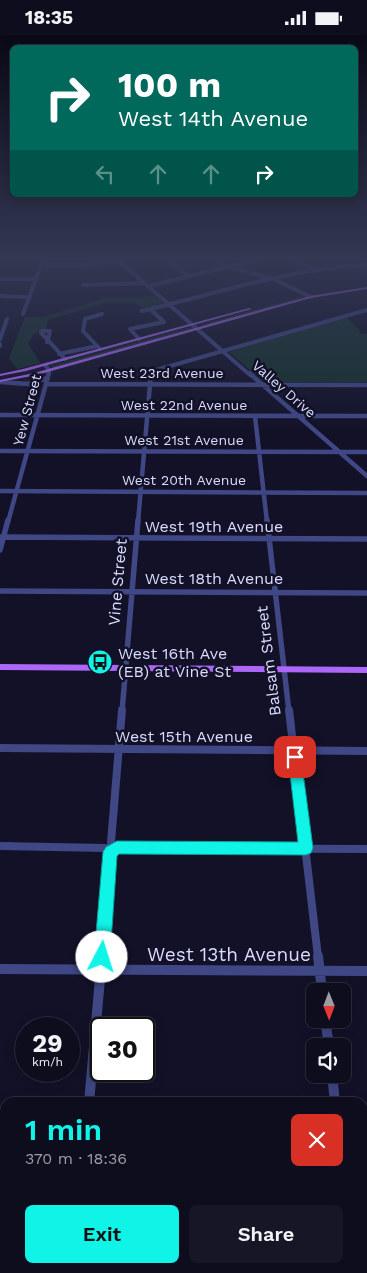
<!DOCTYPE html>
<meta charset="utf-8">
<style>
:root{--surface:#0e0d1e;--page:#171627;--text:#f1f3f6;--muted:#9b9ca4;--line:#2e2d3c;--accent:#10f4e8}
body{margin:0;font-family:"Work Sans",sans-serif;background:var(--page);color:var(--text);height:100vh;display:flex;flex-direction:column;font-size:19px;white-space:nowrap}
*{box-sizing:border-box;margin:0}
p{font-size:16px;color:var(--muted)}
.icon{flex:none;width:28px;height:28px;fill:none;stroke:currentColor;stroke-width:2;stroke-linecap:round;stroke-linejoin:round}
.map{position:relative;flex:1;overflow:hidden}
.panel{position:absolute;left:0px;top:1062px;width:368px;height:176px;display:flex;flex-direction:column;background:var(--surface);border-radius:15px 15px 0 0;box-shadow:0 2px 12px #0003,0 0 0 1px var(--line)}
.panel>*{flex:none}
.hud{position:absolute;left:10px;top:10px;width:348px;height:152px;border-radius:8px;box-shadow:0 2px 12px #0003,0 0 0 1px var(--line);background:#00695c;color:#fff;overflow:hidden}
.needle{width:32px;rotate:179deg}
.controls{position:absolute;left:306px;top:948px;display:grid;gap:10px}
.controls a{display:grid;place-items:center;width:45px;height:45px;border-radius:8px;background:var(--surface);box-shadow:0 2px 12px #0003,0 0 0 1px var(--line);font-size:25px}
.speed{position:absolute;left:15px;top:982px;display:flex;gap:10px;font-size:25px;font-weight:700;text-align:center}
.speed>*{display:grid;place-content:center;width:65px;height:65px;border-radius:50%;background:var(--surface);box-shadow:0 2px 12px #0003,0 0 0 1px var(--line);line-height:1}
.speed small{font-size:12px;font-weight:400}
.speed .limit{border:2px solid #111;border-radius:8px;background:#fff;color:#111}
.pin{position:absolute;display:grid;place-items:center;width:42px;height:42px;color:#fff;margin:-21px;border-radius:10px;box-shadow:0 2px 8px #0006}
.me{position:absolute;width:55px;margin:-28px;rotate:5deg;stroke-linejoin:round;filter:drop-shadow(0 0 4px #0008)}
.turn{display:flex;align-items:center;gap:18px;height:105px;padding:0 25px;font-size:22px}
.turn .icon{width:65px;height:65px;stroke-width:2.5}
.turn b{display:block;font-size:35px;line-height:42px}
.lanes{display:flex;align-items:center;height:48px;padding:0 25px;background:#0003;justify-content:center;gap:25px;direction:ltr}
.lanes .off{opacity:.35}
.round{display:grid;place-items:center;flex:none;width:52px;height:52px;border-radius:8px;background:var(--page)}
.summary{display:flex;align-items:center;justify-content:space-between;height:85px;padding:0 25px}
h1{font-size:30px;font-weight:600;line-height:38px;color:var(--accent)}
.button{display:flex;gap:10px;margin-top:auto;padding:10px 25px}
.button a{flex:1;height:58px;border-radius:8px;background:var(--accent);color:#111;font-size:20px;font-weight:600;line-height:58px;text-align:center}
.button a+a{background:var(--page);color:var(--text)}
.status{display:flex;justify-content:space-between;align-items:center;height:35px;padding:0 25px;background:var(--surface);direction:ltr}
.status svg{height:14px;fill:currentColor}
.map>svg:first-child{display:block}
.green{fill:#15322d}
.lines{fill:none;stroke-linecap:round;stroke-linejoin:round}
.minor-far4{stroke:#3f4785;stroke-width:4}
.minor-far3{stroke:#3f4785;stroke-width:4.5}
.minor-far2{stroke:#3f4785;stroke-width:5.5}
.minor-far1{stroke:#3f4785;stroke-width:8}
.minor{stroke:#3f4785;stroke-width:10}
.major{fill:#ac67f8;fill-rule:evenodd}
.route{fill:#10f4e8;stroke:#0a9f97}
.labels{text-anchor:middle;stroke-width:5;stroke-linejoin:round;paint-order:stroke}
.far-street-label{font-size:14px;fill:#dadcfd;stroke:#121128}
.street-label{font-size:16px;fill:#dadcfd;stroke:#121128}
.poi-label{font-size:16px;fill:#dadcfd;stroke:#121128;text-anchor:start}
.near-street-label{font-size:19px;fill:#dadcfd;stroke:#121128}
</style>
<div class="status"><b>18:35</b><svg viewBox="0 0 49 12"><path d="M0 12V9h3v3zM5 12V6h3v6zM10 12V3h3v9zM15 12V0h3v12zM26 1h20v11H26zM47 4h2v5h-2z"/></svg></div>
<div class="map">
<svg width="367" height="1238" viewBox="0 0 367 1238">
<rect width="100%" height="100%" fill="#121128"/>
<path class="green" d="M153 260 163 268 148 272H141L135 268H105L48 285 46 294 34 299 28 308 40 328 17 334 9 323 25 282H43L105 263H141Z
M303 261 305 262 212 289 197 291Z
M346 282 361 297 359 299H367V347H264L229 317Z
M191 292 194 293 53 333 50 331Z
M362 1108H367V1238H82V1234H362Z"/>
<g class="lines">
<path class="minor-far4" d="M169 225 189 241
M217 225 230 232 273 244 311 262
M294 225 314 234
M119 226 250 340
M41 230H83L121 225
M0 244H35
M83 250 145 248
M149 251 255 225
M0 261 28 262
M142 276 150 274
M23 279 43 225
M42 296H50L48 305 41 298Z
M0 304 7 284
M139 304 130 294 164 287 150 274C222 257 292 233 367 230
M48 305 65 324
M47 307 48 305
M0 309V311
M100 314 83 296 85 284 102 279
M59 319 97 311
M45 330 49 335 48 340
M150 340 156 335 367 275"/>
<path class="minor-far3" d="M249 338 367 441
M0 347 28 349 48 343
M47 349 367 350
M0 380 367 381
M255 381 267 487
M0 416 367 417
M0 456 367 458
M8 487 49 338
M138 487 151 338"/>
<path class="minor-far2" d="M267 485 289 677
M0 502 367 504
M0 515 8 485
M0 556 367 558
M122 677 138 485"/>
<path class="minor-far1" d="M289 675 318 922
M0 713 367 716
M111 807 122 675
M0 811 106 813
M117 813 367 814
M102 922 111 817"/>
<path class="minor" d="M318 921 322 956
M0 934 367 936
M325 984 329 1011
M332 1039 335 1068
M89 1068 102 921
M0 1095H5
M362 1097H367
M0 1179 5 1184
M74 1238 75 1234"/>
<path class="major" d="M367 252V254L311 263 37 340 0 347V345L34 338 310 261Z
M249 273 252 274 26 336 0 341V339L23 334Z
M0 629 367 632V638L0 635Z"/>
</g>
<linearGradient id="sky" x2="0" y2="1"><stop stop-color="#0a0916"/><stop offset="0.56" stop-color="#333853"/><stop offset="1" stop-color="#333853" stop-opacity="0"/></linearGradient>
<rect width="367" height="399" fill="url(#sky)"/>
<path class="route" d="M295 716 299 718 301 722 313 813 311 818 306 820 119 819 117 821 110 922 107 927 102 930 96 927 94 922 103 817 106 812 117 806 298 807 288 722 290 718Z"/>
<defs>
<symbol id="bus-disc" viewBox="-11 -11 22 22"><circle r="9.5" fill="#10f4e8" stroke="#121128"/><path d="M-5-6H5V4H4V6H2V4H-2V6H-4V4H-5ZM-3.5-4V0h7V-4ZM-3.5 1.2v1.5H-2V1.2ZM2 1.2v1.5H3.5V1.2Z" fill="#111"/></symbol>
</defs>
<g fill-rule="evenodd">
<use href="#bus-disc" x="86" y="613" width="28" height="28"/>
</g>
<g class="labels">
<g class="far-street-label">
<text x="162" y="343">West 23rd Avenue</text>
<text transform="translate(284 354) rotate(41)" y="5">Valley Drive</text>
<text x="184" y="375">West 22nd Avenue</text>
<text transform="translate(27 375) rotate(-75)" y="5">Yew Street</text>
<text x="184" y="410">West 21st Avenue</text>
<text x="184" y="450">West 20th Avenue</text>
</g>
<g class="street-label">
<text x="214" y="497">West 19th Avenue</text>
<text x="214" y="549">West 18th Avenue</text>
<text transform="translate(117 547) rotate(-85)" y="6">Vine Street</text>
<text transform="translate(268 626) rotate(-97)" y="6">Balsam Street</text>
<text x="184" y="707">West 15th Avenue</text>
</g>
<g class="poi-label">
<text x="118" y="624">West 16th Ave<tspan x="118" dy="18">(EB) at Vine St</tspan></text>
</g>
<g class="near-street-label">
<text x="229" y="926">West 13th Avenue</text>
</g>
</g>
</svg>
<div class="controls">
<a><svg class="needle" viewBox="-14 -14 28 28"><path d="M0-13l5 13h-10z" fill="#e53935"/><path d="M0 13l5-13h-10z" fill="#9b9ca4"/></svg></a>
<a><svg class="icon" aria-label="sound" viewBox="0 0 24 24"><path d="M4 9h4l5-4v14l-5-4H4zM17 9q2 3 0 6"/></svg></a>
</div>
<div class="speed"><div>29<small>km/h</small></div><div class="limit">30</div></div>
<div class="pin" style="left:295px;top:722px;background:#d93025"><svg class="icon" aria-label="arrive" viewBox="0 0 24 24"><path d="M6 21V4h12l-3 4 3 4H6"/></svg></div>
<svg class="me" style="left:102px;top:922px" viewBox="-20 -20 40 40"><circle r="19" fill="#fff"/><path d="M0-13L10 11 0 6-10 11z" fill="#10f4e8"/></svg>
<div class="hud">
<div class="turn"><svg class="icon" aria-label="right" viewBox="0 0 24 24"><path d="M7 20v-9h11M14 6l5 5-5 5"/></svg><div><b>100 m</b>West 14th Avenue</div></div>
<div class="lanes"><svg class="icon off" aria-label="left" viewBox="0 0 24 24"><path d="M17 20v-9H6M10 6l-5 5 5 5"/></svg><svg class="icon off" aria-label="ahead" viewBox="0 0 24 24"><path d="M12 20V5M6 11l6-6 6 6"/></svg><svg class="icon off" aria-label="ahead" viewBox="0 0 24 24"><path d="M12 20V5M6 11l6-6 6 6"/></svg><svg class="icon" aria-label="right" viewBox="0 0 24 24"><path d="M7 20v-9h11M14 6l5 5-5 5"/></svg></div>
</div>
<section class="panel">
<div class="summary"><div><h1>1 min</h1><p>370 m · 18:36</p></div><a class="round" style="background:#d93025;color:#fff"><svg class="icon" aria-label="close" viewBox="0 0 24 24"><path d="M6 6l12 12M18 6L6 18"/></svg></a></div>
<div class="button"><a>Exit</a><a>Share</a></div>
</section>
</div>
